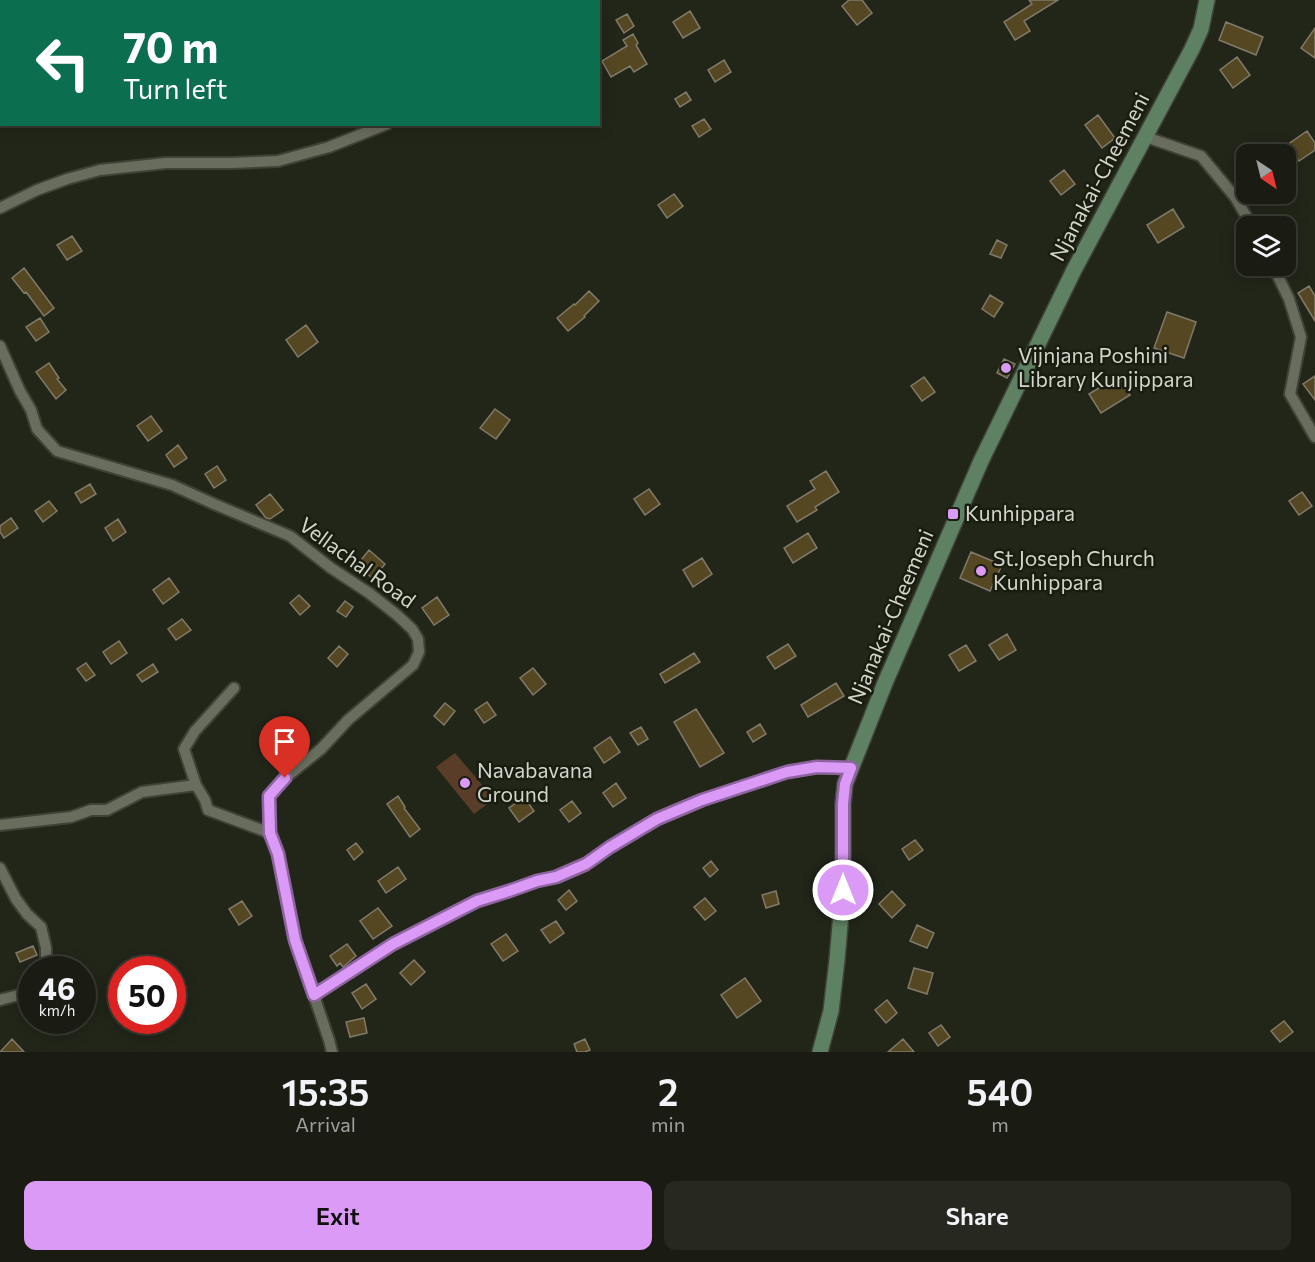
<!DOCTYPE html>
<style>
:root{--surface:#1a1c13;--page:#272921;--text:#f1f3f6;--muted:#9fa1a0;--line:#383a33;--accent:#da9af6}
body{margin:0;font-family:Commissioner,sans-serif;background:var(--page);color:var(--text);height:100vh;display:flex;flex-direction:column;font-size:22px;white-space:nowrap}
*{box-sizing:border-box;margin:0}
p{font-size:20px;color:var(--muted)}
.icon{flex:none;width:33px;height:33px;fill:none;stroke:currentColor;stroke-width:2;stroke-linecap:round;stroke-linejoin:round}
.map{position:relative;height:1052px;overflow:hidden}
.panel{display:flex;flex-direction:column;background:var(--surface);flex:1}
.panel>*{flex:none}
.top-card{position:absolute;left:0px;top:0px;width:600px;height:126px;box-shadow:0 3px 15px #0003,0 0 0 2px var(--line);background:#0b6e4f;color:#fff;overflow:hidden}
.needle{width:39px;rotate:145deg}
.buttons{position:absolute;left:1236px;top:144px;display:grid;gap:12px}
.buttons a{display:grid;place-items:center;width:60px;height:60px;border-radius:12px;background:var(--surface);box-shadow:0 3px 15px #0003,0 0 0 2px var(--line);font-size:30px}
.speed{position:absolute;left:18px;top:956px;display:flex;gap:12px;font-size:30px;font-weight:700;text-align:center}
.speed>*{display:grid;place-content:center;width:78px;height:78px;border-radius:50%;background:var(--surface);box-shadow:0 3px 15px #0003,0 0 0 2px var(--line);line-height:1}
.speed small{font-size:15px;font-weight:400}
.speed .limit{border:9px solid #d22;background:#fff;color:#111}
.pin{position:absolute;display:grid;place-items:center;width:51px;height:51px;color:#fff;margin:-62px -26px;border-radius:50% 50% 50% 0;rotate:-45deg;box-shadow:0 0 6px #0007}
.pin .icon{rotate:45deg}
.me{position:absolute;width:66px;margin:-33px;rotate:0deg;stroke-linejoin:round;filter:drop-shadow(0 0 4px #0008)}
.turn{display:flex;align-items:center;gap:21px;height:126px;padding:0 24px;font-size:27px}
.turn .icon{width:78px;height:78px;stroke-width:2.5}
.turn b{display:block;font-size:42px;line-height:51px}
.eta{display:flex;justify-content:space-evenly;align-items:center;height:102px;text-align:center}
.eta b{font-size:36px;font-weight:600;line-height:42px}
.primary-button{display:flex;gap:12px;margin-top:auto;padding:12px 24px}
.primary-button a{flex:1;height:69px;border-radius:12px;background:var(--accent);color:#111;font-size:24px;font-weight:600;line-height:69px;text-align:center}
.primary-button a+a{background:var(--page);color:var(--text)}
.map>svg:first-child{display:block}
.green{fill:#5a3d29}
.building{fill:#564723;stroke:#807a6b;stroke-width:1.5}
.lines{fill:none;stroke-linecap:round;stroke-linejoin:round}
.minor-casing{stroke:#404238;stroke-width:14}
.secondary-casing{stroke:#404238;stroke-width:18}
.minor{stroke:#696d5e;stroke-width:10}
.secondary{stroke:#5e8163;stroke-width:15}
.route-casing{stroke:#8e64a0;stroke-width:15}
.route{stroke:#da9af6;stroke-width:10}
.poi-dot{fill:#da9af6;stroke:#191d10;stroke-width:2}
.labels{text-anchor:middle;stroke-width:5;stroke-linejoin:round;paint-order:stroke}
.street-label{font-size:21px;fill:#d3d5cd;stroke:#191d10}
.poi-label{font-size:21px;fill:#d3d5cd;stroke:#191d10;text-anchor:start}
</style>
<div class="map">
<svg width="1315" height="1052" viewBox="0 0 1315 1052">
<rect width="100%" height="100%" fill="#222619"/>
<path class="green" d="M455 753 494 799 474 814 436 767Z"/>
<path class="building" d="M849 0H862L872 13 857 25 842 6Z
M1029 0H1058L1024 21 1030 31 1015 40 1004 22 1032 4Z
M690 11 700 28 683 38 673 22Z
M627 14 634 26 624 33 616 20Z
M1226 22 1263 37 1256 55 1219 40Z
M1315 28V58L1301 48Z
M633 34 638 43 636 45 647 64 634 72 630 66 611 77 602 61 627 46 623 40Z
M1237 57 1250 75 1233 88 1220 70Z
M724 60 731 72 715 82 708 70Z
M686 92 691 100 680 107 675 99Z
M1098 115 1115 138 1102 148 1085 125Z
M704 119 711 129 699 137 692 126Z
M1307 131 1315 143V150L1299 161 1287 145Z
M1064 170 1075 184 1061 195 1050 181Z
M674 194 683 206 667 218 658 205Z
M1173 209 1184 227 1158 243 1147 225Z
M72 236 82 251 67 260 57 245Z
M997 240 1007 245 1001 258 990 254Z
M24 268 54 308 44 316 26 292 24 293 12 278Z
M1309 286 1315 296V321L1298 293Z
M589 291 599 301 584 316 585 317 568 331 557 318 574 304 575 305Z
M990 295 1003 303 994 317 982 309Z
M1167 312 1196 322 1184 358 1154 348Z
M40 318 49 332 36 341 26 327Z
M306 325 318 342 298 357 286 340Z
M1004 359 1015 364 1007 378 997 373Z
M49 363 59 378 57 379 66 390 56 399 36 372Z
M1118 376 1130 395 1101 413 1089 394Z
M1315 376V400L1303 384Z
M924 377 935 392 922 401 911 386Z
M495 409 510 420 496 439 480 428Z
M151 416 162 431 148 441 137 426Z
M178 445 187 458 174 467 166 455Z
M217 466 226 480 214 488 205 474Z
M826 471 839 492 815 507 817 510 797 522 787 506 815 489 810 481Z
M90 484 96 494 81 503 75 493Z
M649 489 660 504 645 515 634 499Z
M1302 492 1312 506 1299 515 1289 501Z
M270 494 283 510 270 519 266 518 256 505Z
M49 501 57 511 43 522 35 511Z
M11 518 18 528 4 538 0 532V526Z
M118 519 126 532 113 541 105 528Z
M808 533 817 548 793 563 784 548Z
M369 550 385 564 373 579 357 565Z
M971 552 1002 565 990 591 960 578Z
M702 558 712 574 693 587 683 570Z
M169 578 179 592 163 604 153 590Z
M299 595 310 606 300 615 290 603Z
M437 597 449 615 434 625 422 608Z
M345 601 353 607 346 617 337 611Z
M182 619 191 630 176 640 168 629Z
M1007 634 1016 650 999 660 989 645Z
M119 641 127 653 111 664 103 652Z
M788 644 796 656 775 669 767 657Z
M966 645 976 661 959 671 949 655Z
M339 646 348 654 337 667 328 658Z
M694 653 700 662 665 683 660 674Z
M86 663 95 675 86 681 77 669Z
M153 664 158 672 142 682 137 675Z
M533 668 546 684 533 695 520 678Z
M836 683 844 696 808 717 801 705Z
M487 702 496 715 484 723 475 710Z
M445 703 455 711 444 725 434 716Z
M696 709 724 753 700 767 674 722Z
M760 724 766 734 753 742 747 732Z
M641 727 648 739 638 745 630 733Z
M290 729 303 743 283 763 269 749Z
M610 737 620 752 604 763 594 748Z
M616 783 626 798 613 807 603 793Z
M398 796 405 807 404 808 420 829 410 837 387 804Z
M524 797 534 811 519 822 509 808Z
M572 801 581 813 569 822 560 810Z
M915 840 923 850 909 860 902 849Z
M356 843 363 852 354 860 347 850Z
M711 861 718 870 710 877 703 868Z
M398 867 406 879 386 893 378 881Z
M569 890 577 901 566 910 558 900Z
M776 891 779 904 766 908 762 895Z
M892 891 905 905 892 918 879 904Z
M705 898 716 911 705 920 694 907Z
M242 901 252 916 239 925 229 909Z
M378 908 392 926 373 939 360 921Z
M556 921 564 933 550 943 541 930Z
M917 925 934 933 927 948 910 941Z
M506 934 518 951 503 961 491 944Z
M347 944 356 956 343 967 340 963 337 966 330 956Z
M33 946 37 955 20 962 16 953Z
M414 960 425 972 411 985 400 973Z
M914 968 933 973 927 994 908 988Z
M745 978 761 1001 737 1018 721 995Z
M366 984 376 999 362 1009 352 993Z
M887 1000 897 1013 886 1023 875 1010Z
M364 1018 367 1033 350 1037 346 1022Z
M1284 1021 1293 1032 1280 1042 1271 1031Z
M941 1025 950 1037 938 1046 929 1033Z
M12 1039 24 1052H0Z
M585 1039 590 1050 585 1052H577L574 1044Z
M903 1039 914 1052H888Z"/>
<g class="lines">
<defs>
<path id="minor" d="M236 2 238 0
M480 2V0
M0 102 2 101
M1146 137 1201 156 1235 197 1252 226
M0 208 37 190 67 179 100 170 166 163H231L278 161 329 147 387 124
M1273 266 1289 299 1301 337 1290 394 1315 437
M0 346 20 391 31 410 37 429 57 451 172 485 214 504 290 536 331 568 369 593 397 615 412 629 418 639 419 652 413 665 348 720 321 749 285 778 269 796 270 833 278 854 295 940 329 1040 332 1052
M196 785 184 749 195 731 234 688
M0 825 71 817 91 810H107L142 792 196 785 205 800 208 810 270 833
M0 868 16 899 27 914 41 927 46 948V969
M314 995 393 944 477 901 509 891 537 881 556 877 586 864 610 847 657 819 702 800 787 772 817 767 851 768
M0 1000 15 996 32 994"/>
<path id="secondary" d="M820 1052 831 1011 837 960 843 890V804L845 784 885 683 981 461 1074 270 1192 49 1201 29 1207 0"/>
</defs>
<use href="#minor" class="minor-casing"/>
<use href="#secondary" class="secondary-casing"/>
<use href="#minor" class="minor"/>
<use href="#secondary" class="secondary"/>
</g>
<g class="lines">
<defs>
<path id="route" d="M285 778 269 796 270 833 278 854 295 940 314 995 393 944 477 901 509 891 537 881 556 877 586 864 610 847 657 819 702 800 787 772 817 767 851 768 845 784 843 804V890"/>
</defs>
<use href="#route" class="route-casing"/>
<use href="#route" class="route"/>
</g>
<g class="poi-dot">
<circle cx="1006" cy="368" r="6"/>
<rect x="947" y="508" width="12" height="12" rx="3"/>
<circle cx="981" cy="571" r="6"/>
<circle cx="465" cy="783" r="6"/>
</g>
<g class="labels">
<g class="street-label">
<text transform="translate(1100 177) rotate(-62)" y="7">Njanakai-Cheemeni</text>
<text transform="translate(357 563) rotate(36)" y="7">Vellachal Road</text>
<text transform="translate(891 617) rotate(-67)" y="7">Njanakai-Cheemeni</text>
</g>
<g class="poi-label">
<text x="1018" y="363">Vijnjana Poshini<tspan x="1018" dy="24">Library Kunjippara</tspan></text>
<text x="965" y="521">Kunhippara</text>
<text x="993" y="566">St.Joseph Church<tspan x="993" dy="24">Kunhippara</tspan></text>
<text x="477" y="778">Navabavana<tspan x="477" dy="24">Ground</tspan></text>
</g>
</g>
</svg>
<div class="buttons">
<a><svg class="needle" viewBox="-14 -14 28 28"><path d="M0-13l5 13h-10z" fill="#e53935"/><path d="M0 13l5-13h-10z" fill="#9fa1a0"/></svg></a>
<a><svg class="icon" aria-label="layers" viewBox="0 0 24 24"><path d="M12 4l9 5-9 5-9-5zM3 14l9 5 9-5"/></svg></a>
</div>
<div class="speed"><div>46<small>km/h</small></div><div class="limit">50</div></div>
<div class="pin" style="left:285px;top:778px;background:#d93025"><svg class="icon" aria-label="arrive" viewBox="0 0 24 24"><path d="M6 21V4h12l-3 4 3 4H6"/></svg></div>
<svg class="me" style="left:843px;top:890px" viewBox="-20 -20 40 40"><circle r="17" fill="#da9af6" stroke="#fff" stroke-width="3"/><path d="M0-11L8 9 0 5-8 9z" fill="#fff"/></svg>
<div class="top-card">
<div class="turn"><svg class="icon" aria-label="left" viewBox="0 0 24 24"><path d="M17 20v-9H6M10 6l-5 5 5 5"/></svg><div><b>70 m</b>Turn left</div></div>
</div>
</div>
<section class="panel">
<div class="eta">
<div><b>15:35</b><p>Arrival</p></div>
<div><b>2</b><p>min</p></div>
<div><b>540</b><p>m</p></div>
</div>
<div class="primary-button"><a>Exit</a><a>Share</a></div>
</section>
